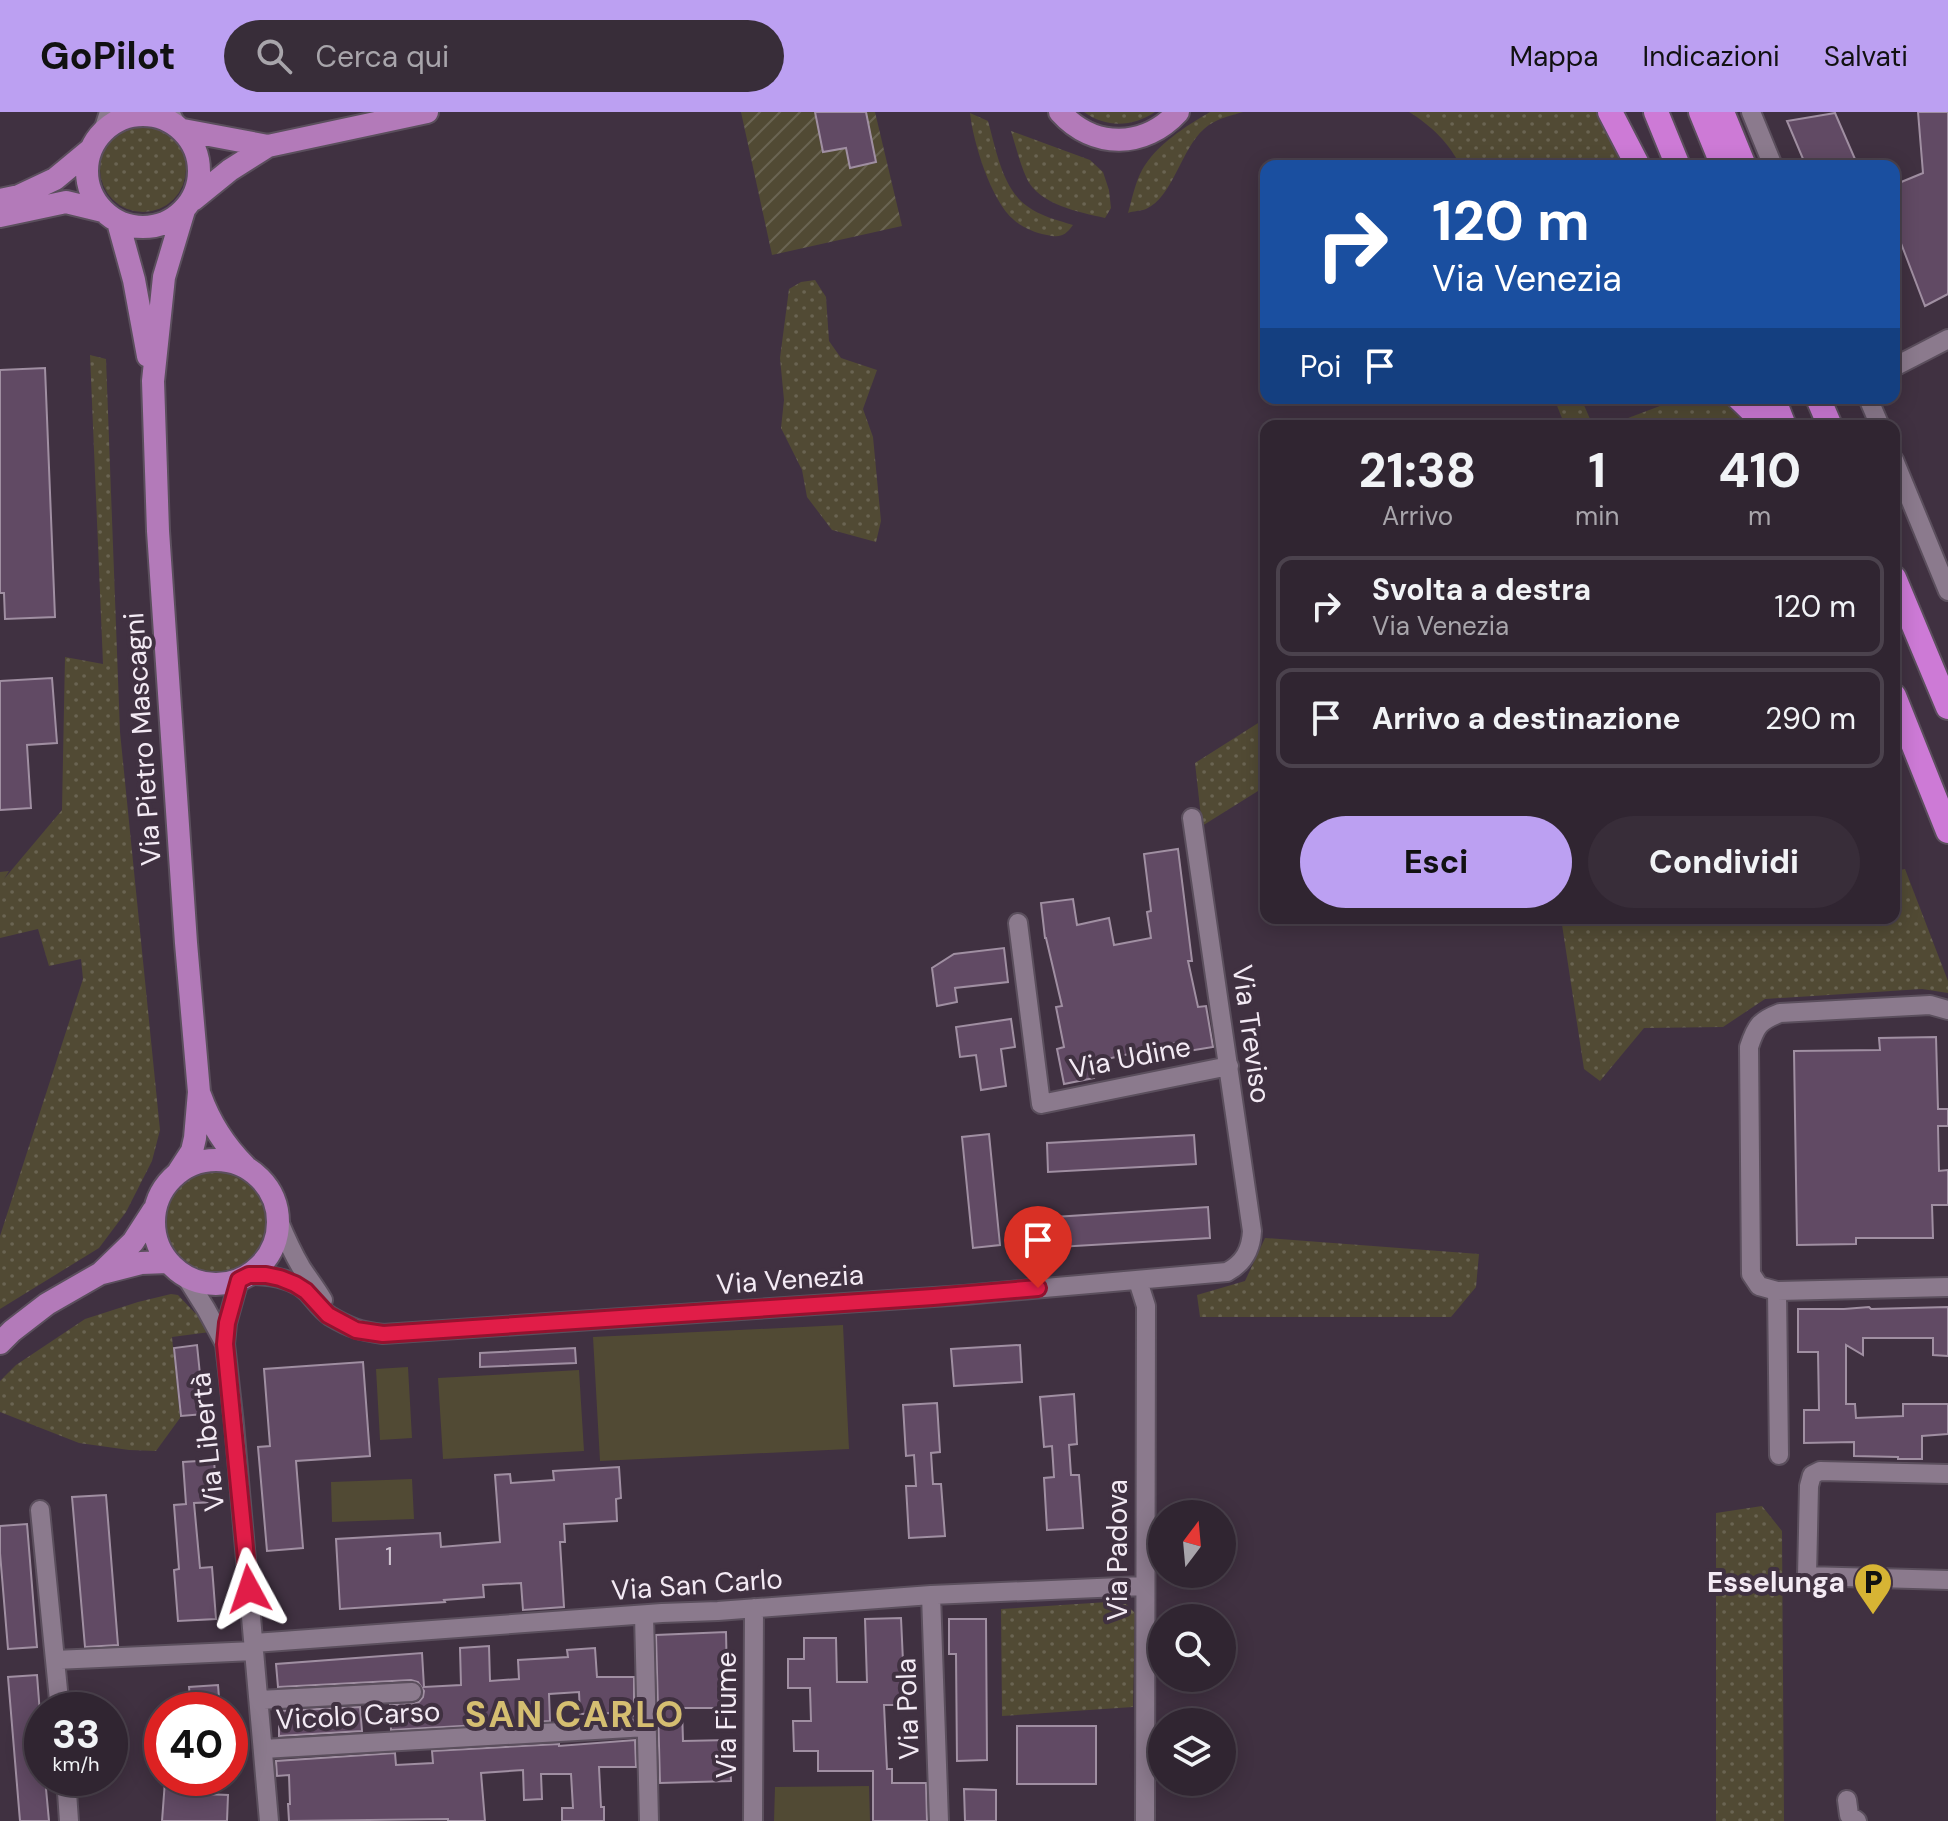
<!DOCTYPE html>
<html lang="it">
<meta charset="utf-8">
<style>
:root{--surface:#302531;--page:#382d39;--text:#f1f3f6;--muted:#a8a5ab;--line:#4b424d;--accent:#bca0f2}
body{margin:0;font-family:"DM Sans",sans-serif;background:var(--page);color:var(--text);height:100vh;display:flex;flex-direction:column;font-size:30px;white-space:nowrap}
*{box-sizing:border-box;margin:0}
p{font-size:26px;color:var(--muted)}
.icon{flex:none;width:44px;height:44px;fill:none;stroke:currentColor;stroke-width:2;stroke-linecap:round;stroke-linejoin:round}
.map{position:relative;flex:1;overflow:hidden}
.side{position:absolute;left:1260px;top:308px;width:640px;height:504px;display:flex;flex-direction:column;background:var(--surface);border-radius:16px;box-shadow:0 4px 20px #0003,0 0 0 2px var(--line)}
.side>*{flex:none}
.banner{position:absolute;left:1260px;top:48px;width:640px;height:244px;border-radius:16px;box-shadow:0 4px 20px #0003,0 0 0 2px var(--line);background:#1a4fa0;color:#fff;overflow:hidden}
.needle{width:52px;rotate:16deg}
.buttons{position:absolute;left:1148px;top:1388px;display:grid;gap:16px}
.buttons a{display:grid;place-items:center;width:88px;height:88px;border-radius:50%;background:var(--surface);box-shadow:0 4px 20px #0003,0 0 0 2px var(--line);font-size:40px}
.speed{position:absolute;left:24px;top:1580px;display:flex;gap:16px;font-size:40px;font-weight:700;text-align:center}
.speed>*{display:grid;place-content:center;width:104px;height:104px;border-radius:50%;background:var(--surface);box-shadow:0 4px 20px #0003,0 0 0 2px var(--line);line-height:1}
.speed small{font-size:20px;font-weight:400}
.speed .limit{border:12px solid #d22;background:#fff;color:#111}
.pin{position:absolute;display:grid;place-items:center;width:68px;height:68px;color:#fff;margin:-82px -34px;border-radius:50% 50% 50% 0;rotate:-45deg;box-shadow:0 0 8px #0007}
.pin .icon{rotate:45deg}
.me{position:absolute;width:88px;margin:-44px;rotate:355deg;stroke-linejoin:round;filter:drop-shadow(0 0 6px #0008)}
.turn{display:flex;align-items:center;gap:28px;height:168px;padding:0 40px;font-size:36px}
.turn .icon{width:104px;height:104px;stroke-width:2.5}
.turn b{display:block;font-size:56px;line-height:68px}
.then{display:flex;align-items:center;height:76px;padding:0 40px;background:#0003;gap:16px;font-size:30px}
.eta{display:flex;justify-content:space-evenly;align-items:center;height:136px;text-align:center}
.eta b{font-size:48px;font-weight:800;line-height:56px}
.primary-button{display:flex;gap:16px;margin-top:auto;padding:16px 40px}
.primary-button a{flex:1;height:92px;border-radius:48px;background:var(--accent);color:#111;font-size:32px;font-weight:800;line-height:92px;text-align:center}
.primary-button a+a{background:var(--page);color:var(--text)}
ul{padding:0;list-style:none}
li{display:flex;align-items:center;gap:24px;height:100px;margin:0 16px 12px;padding:0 24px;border:4px solid var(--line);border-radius:16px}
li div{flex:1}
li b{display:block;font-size:30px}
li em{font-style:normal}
header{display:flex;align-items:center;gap:48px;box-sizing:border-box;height:112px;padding:0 40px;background:var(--accent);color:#111}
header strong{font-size:38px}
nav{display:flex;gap:44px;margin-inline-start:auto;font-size:28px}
.search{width:560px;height:72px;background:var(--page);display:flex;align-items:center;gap:20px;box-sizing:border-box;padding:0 28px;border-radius:44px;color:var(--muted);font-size:30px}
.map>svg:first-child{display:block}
.grass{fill:url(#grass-dots)}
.park{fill:#514a34}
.garden{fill:url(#garden-furrows)}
.building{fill:#614a64;stroke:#a08fa2;stroke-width:2}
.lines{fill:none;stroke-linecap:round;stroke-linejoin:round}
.minor-casing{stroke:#5b4f5d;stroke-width:22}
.major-casing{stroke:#5b4f5d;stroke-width:26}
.highway-casing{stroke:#5b4f5d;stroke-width:28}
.minor{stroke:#8b7a8d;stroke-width:18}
.major{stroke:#b37ab9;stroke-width:22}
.highway{stroke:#cd7ad6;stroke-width:24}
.route-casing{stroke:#92132f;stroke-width:20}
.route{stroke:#e11d48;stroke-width:14}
.labels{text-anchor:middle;stroke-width:8;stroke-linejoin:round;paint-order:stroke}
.number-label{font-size:24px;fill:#cec2d0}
.street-label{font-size:28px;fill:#f3eaf4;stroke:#403141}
.poi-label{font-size:28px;font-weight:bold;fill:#f3eaf4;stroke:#403141;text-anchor:end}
.district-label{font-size:36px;font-weight:bold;letter-spacing:2px;fill:#d5be71;stroke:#403141}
</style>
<header>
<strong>GoPilot</strong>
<div class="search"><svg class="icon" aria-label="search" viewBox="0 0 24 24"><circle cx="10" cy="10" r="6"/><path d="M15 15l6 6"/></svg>Cerca qui</div>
<nav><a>Mappa</a><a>Indicazioni</a><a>Salvati</a></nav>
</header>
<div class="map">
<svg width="1948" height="1709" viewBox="0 0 1948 1709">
<defs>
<pattern id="grass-dots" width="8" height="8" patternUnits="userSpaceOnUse" patternTransform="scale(2)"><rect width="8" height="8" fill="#514a34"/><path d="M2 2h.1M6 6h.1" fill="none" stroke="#6a6452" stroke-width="1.8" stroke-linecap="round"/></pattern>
<pattern id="garden-furrows" width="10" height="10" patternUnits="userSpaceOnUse" patternTransform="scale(2)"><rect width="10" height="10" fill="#514a34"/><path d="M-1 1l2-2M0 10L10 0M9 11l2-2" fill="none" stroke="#6a6452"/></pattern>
</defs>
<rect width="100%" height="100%" fill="#403141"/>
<path class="grass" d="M1084 0H1155C1133 15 1106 16 1084 0Z
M1210 0H1243C1229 4 1215 7 1204 17 1181 37 1173 85 1146 97 1141 99 1133 99 1128 101 1132 87 1135 71 1142 58 1156 33 1186 14 1210 0Z
M1409 0H1598L1622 54H1460C1451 32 1429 12 1409 0Z
M970 1 988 9C996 37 1002 76 1027 94 1040 104 1057 108 1073 113 1065 124 1060 126 1047 123 1036 121 1023 116 1014 108 991 89 973 30 970 1Z
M100 57a43 43 0 1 1 86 0a43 43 0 1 1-86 0Z
M1011 19 1090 48 1103 60 1109 78 1111 96 1105 106C1079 100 1040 93 1027 67 1020 52 1016 35 1011 19Z
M815 168 826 185 829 229 841 246 877 258 863 297 873 325 881 409 876 430 832 418 807 385 802 358 781 316 784 288 780 246 789 177 801 170Z
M90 243 106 247 120 620 160 1018 152 1049 126 1100 99 1136 0 1197V1124L83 867 81 847 49 854 38 817 0 826V760L9 759 4 767 62 698 65 545 103 552Z
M1554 286H1581L1593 314H1565Z
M1681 286 1729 287 1744 314H1607Z
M1266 606V674L1202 714 1195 651Z
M1905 757 1948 869V881L1922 877 1765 887 1723 915 1644 916 1600 969 1584 957 1561 806H1894V759Z
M162 1109a53 53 0 1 1 106 0a53 53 0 1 1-106 0Z
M1265 1126 1479 1142 1476 1175 1451 1205H1200L1197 1183 1245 1169Z
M171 1182 178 1183 195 1201H203L210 1220 172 1225 180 1306 156 1339 129 1338 79 1331 0 1300V1269L16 1253 85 1207 138 1190Z
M1762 1394 1782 1419 1784 1709H1716V1401Z
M1123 1489 1135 1501 1133 1595 1002 1604 1001 1497Z"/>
<path class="park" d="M843 1213 849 1337 600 1349 593 1225Z
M408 1255 412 1326 380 1328 376 1257Z
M579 1258 584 1339 443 1347 438 1266Z
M412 1367 414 1407 332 1410 331 1370Z
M869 1674 870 1709H774L775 1675Z"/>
<path class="garden" d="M741 0H875L902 114 772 143Z"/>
<path class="building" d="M815 0H866L876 50 850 56 846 36 823 40Z
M1918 0H1948V182L1925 194 1894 113V73L1923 61Z
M1835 1 1858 54H1806L1787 9Z
M45 256 55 505 5 507 4 481H0V258Z
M52 566 57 631 27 633 31 696 0 698V569Z
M1178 737 1192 849H1188L1198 895 1206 894 1213 935 1182 940 1180 930 1090 951 1094 966 1064 972 1057 937 1064 935 1056 895 1062 894 1046 826H1045L1041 791 1073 787 1077 813 1109 806 1114 833 1151 826 1147 800 1151 799 1144 742Z
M1004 836 1008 870 955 876 957 890 937 894 932 856 954 842Z
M1011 907 1015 935 1001 937 1006 974 981 978 976 943 960 945 956 915Z
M1936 925 1938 997H1948V1014H1938L1939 1059 1948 1058V1093H1932L1933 1126H1856V1132L1797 1133 1794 939 1880 938 1879 926Z
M989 1022 1000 1133 973 1136 962 1025Z
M1194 1023 1196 1052 1048 1060 1047 1031Z
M1208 1095 1210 1126 1041 1136 1039 1106Z
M1869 1195 1871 1197 1948 1195V1244L1933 1243V1226H1863V1243L1846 1233V1292H1855L1856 1306 1903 1304V1292H1948V1322L1922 1324V1347H1898V1345L1854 1344V1330L1804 1331V1298H1819L1818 1240H1798V1197H1844Z
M197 1233 204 1302 181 1304 174 1236Z
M1020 1233 1022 1270 954 1274 951 1237Z
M575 1236 576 1251 480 1255V1241Z
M363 1250 370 1344 296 1349 303 1436 267 1439 258 1335 270 1334 264 1257Z
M1074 1282 1077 1332 1069 1333 1071 1363H1079L1083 1416 1047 1418 1044 1366 1054 1365 1052 1334 1044 1335 1040 1285Z
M937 1291 940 1340 931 1341 933 1372H941L945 1424 909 1426 906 1374H916L914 1343 906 1344 903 1293Z
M214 1348 217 1390 194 1391 200 1456 212 1455 216 1507 178 1509 174 1458 179 1457 174 1393 186 1392 183 1350Z
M619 1355 621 1386 616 1387 617 1409 564 1412 565 1430H560L564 1495 523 1498 521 1471 483 1473 484 1485 444 1488 445 1490 340 1497 336 1427 440 1421 441 1435 500 1430 495 1363 510 1362 511 1371 554 1368 553 1359Z
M106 1383 118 1533 85 1535 72 1385Z
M27 1412 37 1535 8 1537 0 1441V1414Z
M901 1506 905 1593H884L887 1657H892V1671H926L927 1709H873V1659H818V1639H794L793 1609H811L810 1576H788V1547H804V1526H836L837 1570H867L865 1507Z
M949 1507H986L987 1648 957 1649 956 1542H949Z
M726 1520 727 1566H734V1596H682L683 1629 729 1628 731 1669 660 1671 656 1523Z
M489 1534 490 1569 519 1567 518 1548 568 1545 567 1538 595 1536 597 1565H634V1604L612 1605V1601L580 1602 579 1580 549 1582 550 1609 391 1618 390 1593 413 1592 419 1590 423 1585 424 1579 418 1570 411 1568 278 1575 276 1552 422 1541 424 1575 461 1573 460 1536Z
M37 1563 42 1628V1666H45L49 1709H20L8 1565Z
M218 1573 220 1598H191L189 1575Z
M360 1595 362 1619 279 1624V1599Z
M1017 1614H1096V1672H1017Z
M635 1628 636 1655H599L601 1695H604V1709H562V1696H573L571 1662H541L542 1687 524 1688 523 1658 481 1661 485 1709H448V1707L289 1709 288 1692H290L289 1663 277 1664 276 1649 395 1641 396 1653 433 1651 432 1639 559 1632V1634Z
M165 1669 182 1670 181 1681 228 1683 227 1709H162Z
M964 1677 996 1678V1709H965Z"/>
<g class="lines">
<defs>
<path id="minor" d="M170 0 176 12
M1751 0 1773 54
M103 19 109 0
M1894 255 1948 227
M1868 286 1880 314
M1894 348 1948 479
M1018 811 1041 992 1229 954
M1948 898 1930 893 1780 901C1759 909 1756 914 1749 935L1751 1162 1759 1174 1777 1179 1948 1175
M278 1107C285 1124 292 1140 301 1155 308 1166 316 1176 323 1188
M249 1163C270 1163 293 1166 308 1181 315 1189 321 1198 330 1204 350 1216 360 1219 383 1222L964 1183 1227 1160C1244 1151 1251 1138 1252 1119L1192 706
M186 1165 206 1197 225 1232
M239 1168 227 1211 225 1232 234 1312 269 1709
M1138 1169 1146 1194 1145 1709
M1777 1179 1779 1343
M1948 1362 1820 1359 1812 1363 1809 1374 1807 1464 1948 1468
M40 1398 60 1598
M931 1483 939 1709
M644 1503 649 1709
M254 1531 662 1501 718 1499 931 1483 1144 1474
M55 1548 254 1539
M259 1588 412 1580
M263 1637 647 1615
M66 1666 69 1709
M1847 1688 1849 1703 1857 1709
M753 1709 754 1496"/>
<path id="major" d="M1060 0C1094 38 1145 36 1178 0
M87 59a56 56 0 1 1 112 0a56 56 0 1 1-112 0Z
M183 18 268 34
M0 88 19 84 55 67 90 38
M193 88 230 58 268 34 427 0
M0 104 66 90 103 99
M118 110 134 168 148 244
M200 983C210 1011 224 1033 245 1054
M154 1110a62 62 0 1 1 124 0a62 62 0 1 1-124 0Z
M179 1059 192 1039 195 1026 199 980 186 831 158 419 153 269 164 165 184 98
M102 1161 141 1151 168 1150
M0 1231 12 1219 47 1192 101 1161 133 1130 153 1099"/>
<path id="highway" d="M1610 0 1638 54
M1656 0 1678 54
M1701 0 1723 54
M1722 0 1744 54
M1739 286 1768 314
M1773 286 1784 314
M1818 286 1830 314
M1894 466 1948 595
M1894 584 1948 719"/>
</defs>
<use href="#minor" class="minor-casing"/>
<use href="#major" class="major-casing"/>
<use href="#highway" class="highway-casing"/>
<use href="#minor" class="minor"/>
<use href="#major" class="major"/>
<use href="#highway" class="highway"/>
</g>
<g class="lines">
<defs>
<path id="route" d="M249 1477 225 1232 227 1211 239 1168 249 1163H266L280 1166 295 1172 306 1179 328 1203 356 1218 383 1222 933 1185 1038 1176"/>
</defs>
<use href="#route" class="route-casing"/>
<use href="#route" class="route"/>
</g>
<defs>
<symbol id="parking-pin" viewBox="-11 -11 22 30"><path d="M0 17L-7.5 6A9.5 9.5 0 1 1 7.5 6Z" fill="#d7b434" stroke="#403141"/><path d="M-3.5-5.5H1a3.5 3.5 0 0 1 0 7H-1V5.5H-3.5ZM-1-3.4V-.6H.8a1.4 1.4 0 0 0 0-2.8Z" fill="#111"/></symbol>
</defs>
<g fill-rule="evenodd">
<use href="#parking-pin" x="1851" y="1448" width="44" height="60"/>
</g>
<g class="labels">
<g class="number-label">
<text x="389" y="1453">1</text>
</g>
<g class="street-label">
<text transform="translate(142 627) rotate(-94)" y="10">Via Pietro Mascagni</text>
<text transform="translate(1252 922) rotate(82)" y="10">Via Treviso</text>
<text transform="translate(1130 945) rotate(-11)" y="10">Via Udine</text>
<text transform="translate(790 1167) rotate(-4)" y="10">Via Venezia</text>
<text transform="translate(207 1330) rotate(-96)" y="10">Via Libertà</text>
<text transform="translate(1117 1438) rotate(-90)" y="10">Via Padova</text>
<text transform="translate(697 1472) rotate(-4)" y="10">Via San Carlo</text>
<text transform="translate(907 1597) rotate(-92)" y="10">Via Pola</text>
<text transform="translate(358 1603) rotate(-3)" y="10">Vicolo Carso</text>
<text transform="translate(726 1603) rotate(-90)" y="10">Via Fiume</text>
</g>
<g class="poi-label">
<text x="1845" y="1480">Esselunga</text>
</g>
<g class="district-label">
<text x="575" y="1615">SAN CARLO</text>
</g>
</g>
</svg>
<div class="buttons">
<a><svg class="needle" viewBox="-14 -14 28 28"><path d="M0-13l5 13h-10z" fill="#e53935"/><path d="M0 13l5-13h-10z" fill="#a8a5ab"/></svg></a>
<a><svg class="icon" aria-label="search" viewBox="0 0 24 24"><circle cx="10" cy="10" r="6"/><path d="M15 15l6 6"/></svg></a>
<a><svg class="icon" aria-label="layers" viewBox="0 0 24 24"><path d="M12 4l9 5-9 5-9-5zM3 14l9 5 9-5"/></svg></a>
</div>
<div class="speed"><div>33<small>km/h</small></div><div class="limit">40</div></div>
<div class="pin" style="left:1038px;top:1176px;background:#d93025"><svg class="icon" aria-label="arrive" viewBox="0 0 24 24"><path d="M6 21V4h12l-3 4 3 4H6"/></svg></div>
<svg class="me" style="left:249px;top:1477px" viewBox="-20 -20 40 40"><path d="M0-17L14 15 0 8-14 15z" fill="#e11d48" stroke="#fff" stroke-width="4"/></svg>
<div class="banner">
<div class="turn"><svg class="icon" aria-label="right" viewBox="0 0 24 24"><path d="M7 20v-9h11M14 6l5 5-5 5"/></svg><div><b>120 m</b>Via Venezia</div></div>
<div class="then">Poi<svg class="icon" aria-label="arrive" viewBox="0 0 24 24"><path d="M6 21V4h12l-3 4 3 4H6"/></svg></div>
</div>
<section class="side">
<div class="eta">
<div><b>21:38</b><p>Arrivo</p></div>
<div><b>1</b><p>min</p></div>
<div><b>410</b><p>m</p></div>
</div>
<ul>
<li><svg class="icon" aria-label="right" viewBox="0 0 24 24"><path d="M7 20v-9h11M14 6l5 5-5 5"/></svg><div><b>Svolta a destra</b><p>Via Venezia</p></div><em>120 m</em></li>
<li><svg class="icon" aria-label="arrive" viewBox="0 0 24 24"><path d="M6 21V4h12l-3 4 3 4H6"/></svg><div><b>Arrivo a destinazione</b></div><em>290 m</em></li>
</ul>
<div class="primary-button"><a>Esci</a><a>Condividi</a></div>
</section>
</div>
